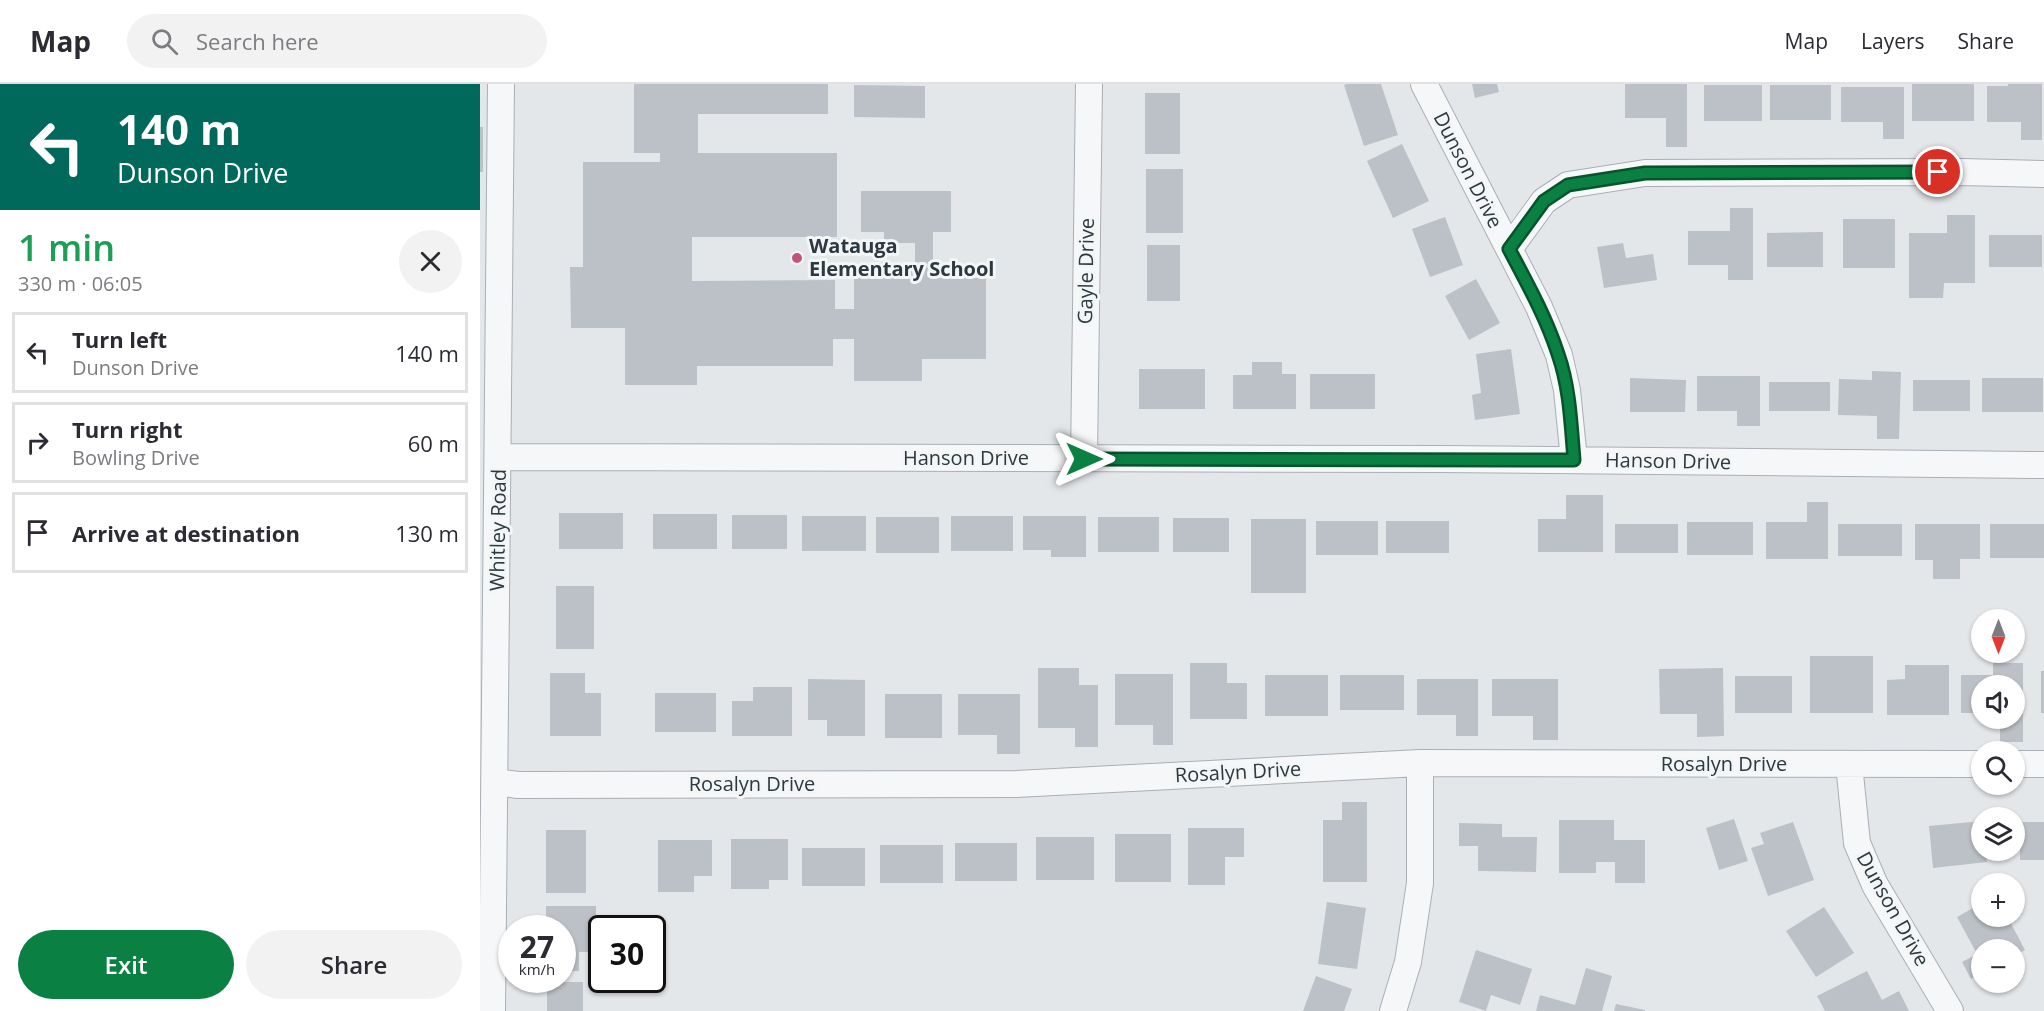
<!DOCTYPE html>
<meta charset="utf-8">
<style>
:root{--surface:#fff;--page:#f2f2f3;--text:#2b2b33;--muted:#7c7c81;--line:#e1e1e2;--accent:#0b8043}
body{margin:0;font-family:"Open Sans",sans-serif;background:var(--page);color:var(--text);height:100vh;display:flex;flex-direction:column;font-size:22px;white-space:nowrap}
*{box-sizing:border-box;margin:0}
p{font-size:20px;color:var(--muted)}
.icon{flex:none;width:33px;height:33px;fill:none;stroke:currentColor;stroke-width:2;stroke-linecap:round;stroke-linejoin:round}
.map{position:relative;flex:1;overflow:hidden}
.panel{display:flex;flex-direction:column;background:var(--surface);width:480px}
.panel>*{flex:none}
.top-card{background:#00695c;color:#fff;overflow:hidden}
.needle{width:39px;rotate:180deg}
.buttons{position:absolute;left:1491px;top:525px;display:grid;gap:12px}
.buttons a{display:grid;place-items:center;width:54px;height:54px;border-radius:50%;background:var(--surface);box-shadow:0 2px 4px #0004;font-size:30px}
.speed{position:absolute;left:18px;top:831px;display:flex;gap:12px;font-size:30px;font-weight:700;text-align:center}
.speed>*{display:grid;place-content:center;width:78px;height:78px;border-radius:50%;background:var(--surface);box-shadow:0 2px 4px #0004;line-height:1}
.speed small{font-size:15px;font-weight:400}
.speed .limit{border:3px solid #111;border-radius:9px;background:#fff;color:#111}
.pin{position:absolute;display:grid;place-items:center;width:51px;height:51px;color:#fff;margin:-26px;border:3px solid #fff;border-radius:50%;box-shadow:0 2px 6px #0007}
.me{position:absolute;width:66px;margin:-33px;rotate:90deg;stroke-linejoin:round;filter:drop-shadow(0 0 4px #0008)}
.turn{display:flex;align-items:center;gap:21px;height:126px;padding:0 18px;font-size:27px}
.turn .icon{width:78px;height:78px;stroke-width:2.5}
.turn b{display:block;font-size:42px;line-height:51px}
.round{display:grid;place-items:center;flex:none;width:63px;height:63px;border-radius:32px;background:var(--page)}
.overview{display:flex;align-items:center;justify-content:space-between;height:102px;padding:0 18px}
h1{font-size:36px;font-weight:600;line-height:45px;color:#1e9e55}
.cta{display:flex;gap:12px;margin-top:auto;padding:12px 18px}
.cta a{flex:1;height:69px;border-radius:36px;background:var(--accent);color:#fff;font-size:24px;font-weight:600;line-height:69px;text-align:center}
.cta a+a{background:var(--page);color:var(--text)}
ul{padding:0;list-style:none}
li{display:flex;align-items:center;gap:18px;height:81px;margin:0 12px 9px;padding:0 6px;border:3px solid var(--line);border-radius:0px}
li div{flex:1}
li b{display:block;font-size:22px}
li em{font-style:normal}
header{display:flex;align-items:center;gap:36px;box-sizing:border-box;height:84px;padding:0 30px;background:var(--surface);border-bottom:2px solid var(--line)}
header strong{font-size:28px}
nav{display:flex;gap:33px;margin-inline-start:auto;font-size:21px}
.search{width:420px;height:54px;background:var(--page);display:flex;align-items:center;gap:15px;box-sizing:border-box;padding:0 21px;border-radius:33px;color:var(--muted);font-size:22px}
main{display:flex;flex:1;min-height:0}
.map>svg:first-child{display:block}
.building{fill:#bbc1c6}
.lines{fill:none;stroke-linecap:round;stroke-linejoin:round}
.street-casing{stroke:#a9afb4;stroke-width:28}
.street{stroke:#f6f7f9;stroke-width:26}
.route-casing{stroke:#07532c;stroke-width:15}
.route{stroke:#0b8043;stroke-width:10}
.poi-dot{fill:#c0577a;stroke:#f3f6f7;stroke-width:2}
.labels{text-anchor:middle;stroke-width:6;stroke-linejoin:round;paint-order:stroke}
.street-label{font-size:20px;fill:#2d3840;stroke:#f3f6f7}
.poi-label{font-size:20px;font-weight:bold;fill:#2d3840;stroke:#f3f6f7;text-anchor:start}
</style>
<header>
<strong>Map</strong>
<div class="search"><svg class="icon" aria-label="search" viewBox="0 0 24 24"><circle cx="10" cy="10" r="6"/><path d="M15 15l6 6"/></svg>Search here</div>
<nav><a>Map</a><a>Layers</a><a>Share</a></nav>
</header>
<main>
<section class="panel">
<div class="top-card">
<div class="turn"><svg class="icon" aria-label="left" viewBox="0 0 24 24"><path d="M17 20v-9H6M10 6l-5 5 5 5"/></svg><div><b>140 m</b>Dunson Drive</div></div>
</div>
<div class="overview"><div><h1>1 min</h1><p>330 m · 06:05</p></div><a class="round"><svg class="icon" aria-label="close" viewBox="0 0 24 24"><path d="M6 6l12 12M18 6L6 18"/></svg></a></div>
<ul>
<li><svg class="icon" aria-label="left" viewBox="0 0 24 24"><path d="M17 20v-9H6M10 6l-5 5 5 5"/></svg><div><b>Turn left</b><p>Dunson Drive</p></div><em>140 m</em></li>
<li><svg class="icon" aria-label="right" viewBox="0 0 24 24"><path d="M7 20v-9h11M14 6l5 5-5 5"/></svg><div><b>Turn right</b><p>Bowling Drive</p></div><em>60 m</em></li>
<li><svg class="icon" aria-label="arrive" viewBox="0 0 24 24"><path d="M6 21V4h12l-3 4 3 4H6"/></svg><div><b>Arrive at destination</b></div><em>130 m</em></li>
</ul>
<div class="cta"><a>Exit</a><a>Share</a></div>
</section>
<div class="map">
<svg width="1564" height="927" viewBox="0 0 1564 927">
<rect width="100%" height="100%" fill="#e4e7ea"/>
<path class="building" d="M154 0H348V30H218V69H357V153H212V197L355 196V225H374V185H392V179H435V159H404V148H381V107H471V148H453V194H506V275H442V297H374V255H353V282H217V301H145V244H91L90 183H103V78H180V69H154Z
M867 0H901L918 51 884 62 864 1Z
M992 0H1017L1019 8 995 14Z
M1145 0H1207V63H1186V34H1145Z
M1432 0H1494V37H1432Z
M1528 0H1562V56H1541V38H1507V2H1528Z
M374 1 445 2V34L374 33Z
M1224 1H1282V37H1224Z
M1290 1H1351V36H1290Z
M1361 3H1424V55H1403V38H1361Z
M665 9H700V70H665Z
M0 43H3V88H0Z
M922 60 949 117 913 134 887 77Z
M666 85H703V149H666Z
M1250 124H1273V196H1248V181H1208V147H1250Z
M1467 131H1495V199H1464L1463 214H1429V149H1467Z
M965 133 983 181 950 193 932 145Z
M1363 135H1415V184H1363Z
M1343 148V183H1287V149Z
M1509 151H1562V183H1509Z
M1143 159 1146 174 1173 170 1177 196 1124 204 1117 163Z
M667 161H700V217H667Z
M996 195 1020 239 989 256 965 212Z
M1031 265 1040 330 995 336 992 311 1001 309 996 270Z
M772 278H802V290H816V325H753V291H772Z
M659 285H725V325H659Z
M1392 287 1421 288 1419 355H1397V332L1358 331 1359 295 1392 296Z
M830 290H895V325H830Z
M1217 292H1280V342H1257V327H1217Z
M1150 294 1206 296 1205 328H1150Z
M1502 294H1563V328H1502Z
M1433 296H1490V327H1433Z
M1289 298H1350V327H1289Z
M1086 411H1123V468H1058V435H1086Z
M1327 418H1348V475H1286V438H1327Z
M79 429H143V465H79Z
M173 430H237V465H173Z
M252 431H307V465H252Z
M322 432H386V467H322Z
M471 432H533V467H471Z
M543 432H606V473H571V466H543Z
M396 433H459V469H396Z
M618 433H679V468H618Z
M693 434H749V468H693Z
M771 435H826V509H771Z
M836 437H898V471H836Z
M906 437H969V469H906Z
M1207 438H1273V471H1207Z
M1135 440H1198V469H1135Z
M1358 440H1422V472H1358Z
M1435 440H1500V475H1480V495H1453V476H1435Z
M1510 440H1564V474H1510Z
M76 502H114V565H76Z
M1330 572H1393V629H1330Z
M710 579H747V599H767V635H710Z
M1513 579H1543V658H1520V634H1534V602H1502V629H1481V591H1513Z
M1425 581H1469V631H1407V596L1425 595Z
M558 584H599V601H618V663H595V644H558Z
M1243 584 1244 652 1217 653V630H1180L1179 585Z
M1561 587H1564V629H1561Z
M70 589H105V609H121V652H70Z
M635 590H693V661H673V641H635Z
M785 591H848V632H785Z
M860 591H924V626H860Z
M1255 592H1312V629H1255Z
M328 595 385 596V652H347V636H328Z
M937 595H998V652H976V631H937Z
M1012 595H1078V656H1053V632H1012Z
M273 603H312V652H252V617H273Z
M175 609H236V648H175Z
M405 610H462V654H405Z
M478 610H540V670H517V651H478Z
M862 718H887V798H843V736H862Z
M1254 735 1268 777 1239 786 1226 744Z
M1079 736H1134V756H1165V799H1135V778H1116V789H1079Z
M1502 737V766H1506L1507 778 1453 784 1449 742Z
M1313 738 1334 796 1288 812 1271 764 1284 760 1280 749Z
M1540 738H1564V776H1540Z
M979 739 1022 740V753H1057L1056 788 998 787V762H979Z
M708 744H764V773H745V801H708Z
M66 746H106V809H66Z
M635 750H691V798H635Z
M556 753H614V796H556Z
M251 755H308V796H289V805H251Z
M178 756H232V792H214V808H178Z
M475 759H537V797H475Z
M400 761H463V799H400Z
M322 764H385V802H322Z
M847 818 886 824 877 885 838 880Z
M1502 819V832H1527L1545 866 1534 872V866H1502V889L1491 895 1482 878 1497 870 1477 833Z
M66 822H116V868H99V887H82V844H66Z
M1344 823 1374 869 1336 893 1306 847Z
M996 866 1052 885 1040 921 1011 911 1006 927 979 918Z
M1106 884 1132 892 1122 927H1056L1060 911 1095 921Z
M1387 887 1402 916 1419 907 1429 927H1345L1337 912Z
M836 892 872 905 864 927H823Z
M67 898H103V927H67Z
M1136 920 1165 926V927H1134Z"/>
<g class="lines">
<defs>
<path id="street" d="M944 0 1059 223 1079 271 1087 306 1094 376
M1029 165 1064 117 1088 101 1165 89 1481 88 1564 90
M19 373 962 375 1564 381
M604 374 609 0
M1369 680 1377 759 1395 801 1470 927
M1534 680H1564
M15 698 38 701 536 700 940 679 1502 680
M12 927 21 0
M913 927 928 878 940 799V679"/>
</defs>
<use href="#street" class="street-casing"/>
<use href="#street" class="street"/>
</g>
<g class="lines">
<defs>
<path id="route" d="M604 375 1094 376C1091 341 1090 304 1078 270 1066 233 1047 199 1029 165L1064 117 1088 101 1165 89 1458 88"/>
</defs>
<use href="#route" class="route-casing"/>
<use href="#route" class="route"/>
</g>
<circle class="poi-dot" cx="317" cy="174" r="6"/>
<g class="labels">
<g class="street-label">
<text transform="translate(988 86) rotate(63)" y="7">Dunson Drive</text>
<text transform="translate(606 187) rotate(-89)" y="7">Gayle Drive</text>
<text x="486" y="381">Hanson Drive</text>
<text transform="translate(1188 377) rotate(1)" y="7">Hanson Drive</text>
<text transform="translate(18 446) rotate(-89)" y="7">Whitley Road</text>
<text x="1244" y="687">Rosalyn Drive</text>
<text transform="translate(758 688) rotate(-3)" y="7">Rosalyn Drive</text>
<text x="272" y="707">Rosalyn Drive</text>
<text transform="translate(1413 825) rotate(61)" y="7">Dunson Drive</text>
</g>
<g class="poi-label">
<text x="329" y="169">Watauga<tspan x="329" dy="23">Elementary School</tspan></text>
</g>
</g>
</svg>
<div class="buttons">
<a><svg class="needle" viewBox="-14 -14 28 28"><path d="M0-13l5 13h-10z" fill="#e53935"/><path d="M0 13l5-13h-10z" fill="#7c7c81"/></svg></a>
<a><svg class="icon" aria-label="sound" viewBox="0 0 24 24"><path d="M4 9h4l5-4v14l-5-4H4zM17 9q2 3 0 6"/></svg></a>
<a><svg class="icon" aria-label="search" viewBox="0 0 24 24"><circle cx="10" cy="10" r="6"/><path d="M15 15l6 6"/></svg></a>
<a><svg class="icon" aria-label="layers" viewBox="0 0 24 24"><path d="M12 4l9 5-9 5-9-5zM3 14l9 5 9-5"/></svg></a>
<a>+</a>
<a>−</a>
</div>
<div class="speed"><div>27<small>km/h</small></div><div class="limit">30</div></div>
<div class="pin" style="left:1458px;top:88px;background:#d93025"><svg class="icon" aria-label="arrive" viewBox="0 0 24 24"><path d="M6 21V4h12l-3 4 3 4H6"/></svg></div>
<svg class="me" style="left:604px;top:375px" viewBox="-20 -20 40 40"><path d="M0-17L14 15 0 8-14 15z" fill="#0b8043" stroke="#fff" stroke-width="4"/></svg>
</div>
</main>
